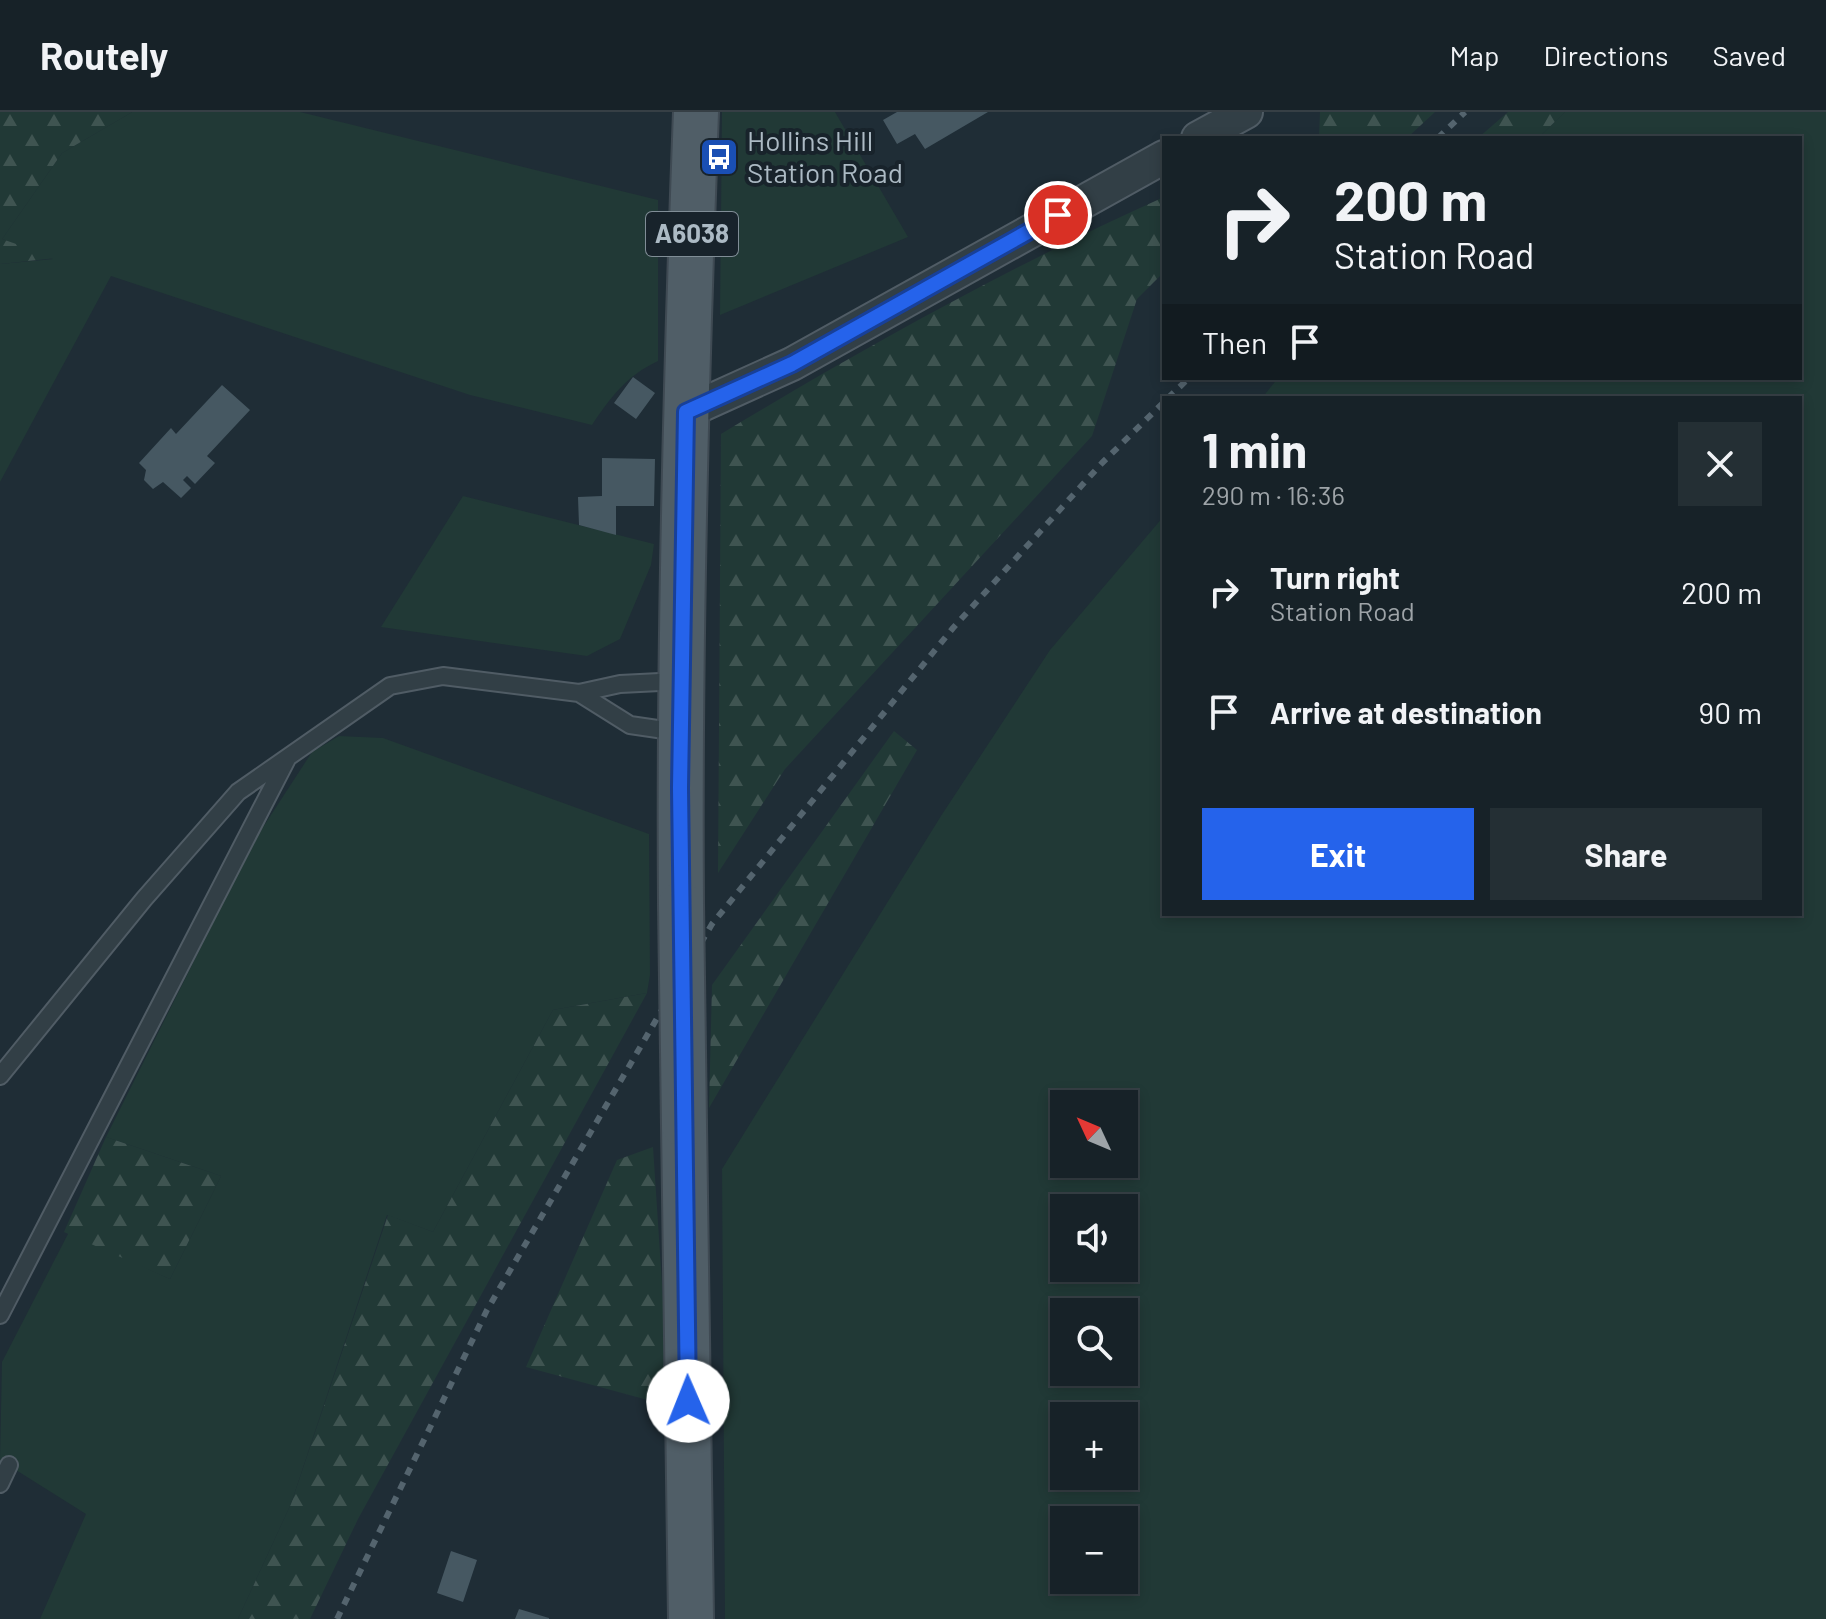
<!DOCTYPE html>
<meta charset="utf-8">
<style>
:root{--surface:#172228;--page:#242f34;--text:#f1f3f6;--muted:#9ea4a8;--line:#363f45;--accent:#2563eb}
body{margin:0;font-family:Barlow,sans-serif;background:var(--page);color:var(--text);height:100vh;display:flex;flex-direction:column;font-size:30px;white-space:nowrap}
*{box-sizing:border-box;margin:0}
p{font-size:26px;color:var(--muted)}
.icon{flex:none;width:44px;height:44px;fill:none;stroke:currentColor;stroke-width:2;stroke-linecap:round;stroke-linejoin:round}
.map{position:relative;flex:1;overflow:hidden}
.drawer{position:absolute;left:1162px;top:284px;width:640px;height:520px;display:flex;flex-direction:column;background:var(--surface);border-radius:0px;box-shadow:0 4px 12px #0003,0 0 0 2px var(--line)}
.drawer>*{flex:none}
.hud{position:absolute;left:1162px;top:24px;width:640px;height:244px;border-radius:0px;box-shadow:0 4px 12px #0003,0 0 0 2px var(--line);background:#172228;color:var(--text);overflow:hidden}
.needle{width:52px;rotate:314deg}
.tools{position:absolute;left:1050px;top:978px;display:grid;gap:16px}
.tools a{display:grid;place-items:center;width:88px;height:88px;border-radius:0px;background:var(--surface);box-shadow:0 4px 12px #0003,0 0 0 2px var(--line);font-size:40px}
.pin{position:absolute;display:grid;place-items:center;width:68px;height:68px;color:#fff;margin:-34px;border:4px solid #fff;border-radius:50%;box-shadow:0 2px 8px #0007}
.me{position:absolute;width:88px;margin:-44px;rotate:359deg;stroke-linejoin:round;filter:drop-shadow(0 0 6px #0008)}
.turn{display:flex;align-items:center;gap:28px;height:168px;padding:0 40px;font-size:36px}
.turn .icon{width:104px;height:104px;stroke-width:2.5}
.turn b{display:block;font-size:56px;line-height:68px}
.then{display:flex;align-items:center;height:76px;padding:0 40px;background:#0003;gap:16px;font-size:30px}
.round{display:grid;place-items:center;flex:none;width:84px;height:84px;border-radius:0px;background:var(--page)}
.summary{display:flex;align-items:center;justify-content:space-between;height:136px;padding:0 40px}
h1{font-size:48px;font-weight:700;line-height:60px}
.cta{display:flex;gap:16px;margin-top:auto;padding:16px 40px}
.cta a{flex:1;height:92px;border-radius:0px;background:var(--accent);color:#fff;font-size:32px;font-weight:700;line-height:92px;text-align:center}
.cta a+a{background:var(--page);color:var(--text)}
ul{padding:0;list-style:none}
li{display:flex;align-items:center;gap:24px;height:120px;padding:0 40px}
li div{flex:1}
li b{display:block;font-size:30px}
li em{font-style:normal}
header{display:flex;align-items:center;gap:48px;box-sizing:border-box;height:112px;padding:0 40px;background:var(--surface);border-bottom:2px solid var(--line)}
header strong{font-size:38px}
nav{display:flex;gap:44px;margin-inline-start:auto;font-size:28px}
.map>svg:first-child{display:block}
.green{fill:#213936;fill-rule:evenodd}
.forest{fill:url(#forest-firs)}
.building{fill:#465862}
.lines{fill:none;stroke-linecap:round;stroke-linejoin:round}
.lane-casing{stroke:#505c65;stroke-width:20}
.street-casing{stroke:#505c65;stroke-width:36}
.primary-casing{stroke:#3f4a53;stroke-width:48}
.lane{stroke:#323f46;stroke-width:16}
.street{stroke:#323f46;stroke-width:32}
.primary{stroke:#505e67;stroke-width:44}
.rail{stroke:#54646e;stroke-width:6;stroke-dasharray:8 8;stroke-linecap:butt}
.primary-bridge-casing{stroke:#3f4a53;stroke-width:48;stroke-linecap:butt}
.primary-bridge{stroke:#505e67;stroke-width:44}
.route-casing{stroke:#184099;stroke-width:20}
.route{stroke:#2563eb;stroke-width:14}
.labels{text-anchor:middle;stroke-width:8;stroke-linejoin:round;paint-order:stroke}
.shield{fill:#18232b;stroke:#808d96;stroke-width:2}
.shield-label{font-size:26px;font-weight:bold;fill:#acbac4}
.poi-label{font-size:28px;fill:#acbac4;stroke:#18232b;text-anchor:start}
</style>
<header>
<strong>Routely</strong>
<nav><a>Map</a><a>Directions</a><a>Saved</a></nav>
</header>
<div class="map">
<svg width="1826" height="1507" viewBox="0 0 1826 1507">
<defs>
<pattern id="forest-firs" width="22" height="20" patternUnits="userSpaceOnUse" patternTransform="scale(2)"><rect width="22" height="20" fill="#213936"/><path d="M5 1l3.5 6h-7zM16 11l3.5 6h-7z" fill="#3f5451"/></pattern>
</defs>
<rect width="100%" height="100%" fill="#1f2d36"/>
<path class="green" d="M132 0H300L658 88V249C626 264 611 285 592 313L470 283 111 164 0 370V152L53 147 2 127 62 41Z
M722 0H835L908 125 720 203Z
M1565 0H1826V1507H725L722 1057 941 704 1050 538 1164 404V802H1800V286H1262L1278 266H1800V26H1538ZM1124 992V1052H1064V992ZM1124 1096V1156H1064V1096ZM1124 1200V1260H1064V1200ZM1124 1304V1364H1064V1304ZM1124 1408V1468H1064V1408Z
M463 384 654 432 651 453 620 527 587 544 381 515Z
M339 624 383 626 649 722 650 863 647 881 553 898 433 1120 387 1103 291 1392 238 1507H40L86 1402 0 1348 2 1250 69 1120 170 1167 221 1064 106 1025 254 729 312 640Z"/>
<path class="forest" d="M0 0H132L62 41 2 127 56 146 0 152Z
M1320 0H1435L1407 26H1319Z
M1508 0H1565L1538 26H1478Z
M1164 85V160L1137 187 1092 324 785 657 718 761 721 322C865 235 1011 154 1164 85Z
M894 619 917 638 709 996 712 873Z
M647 881 358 1407 310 1507H238L291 1392 388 1103 433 1120 553 898Z
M106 1025 221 1064 170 1167 64 1120Z
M653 1035 670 1294 526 1255 617 1048Z"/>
<path class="building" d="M897 0H988L925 37 915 22 897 32 883 8Z
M633 265 655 281 636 307 614 291Z
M222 273 250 298 207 344 215 351 195 372 187 364 183 368 191 376 181 386 163 370 153 377 144 368 146 358 139 351 171 316 176 322Z
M602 346 655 347 654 394H616V423L579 413 578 385 602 384Z
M451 1439 477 1448 463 1490 437 1481Z
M519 1497 549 1506V1507H515Z"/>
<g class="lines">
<defs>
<path id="lane" d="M579 581 630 613 678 620
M0 964 144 787 238 680 390 574 443 564 579 581 620 572 680 569
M0 1203 287 647
M0 1372 9 1353"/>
<path id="street" d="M1198 26 1246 0
M686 300 792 252 1164 45"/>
<path id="primary" d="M681 792C679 528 686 264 696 0
M684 1013 691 1507"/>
</defs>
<use href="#lane" class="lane-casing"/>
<use href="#street" class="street-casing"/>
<use href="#primary" class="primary-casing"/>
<use href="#lane" class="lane"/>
<use href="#street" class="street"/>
<use href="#primary" class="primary"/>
<path class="rail" d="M1438 26 1465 0
M1168 286 1189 266
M337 1507 487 1198 712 812 953 516 1102 351 1164 290"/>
<defs>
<path id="primary-bridge" d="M681 792 684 1013"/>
</defs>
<use href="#primary-bridge" class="primary-bridge-casing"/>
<use href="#primary-bridge" class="primary-bridge"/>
</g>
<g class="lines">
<defs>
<path id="route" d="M688 1289 680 676 686 300 792 252 1058 103"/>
</defs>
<use href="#route" class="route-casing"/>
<use href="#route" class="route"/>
</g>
<defs>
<symbol id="bus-square" viewBox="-11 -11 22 22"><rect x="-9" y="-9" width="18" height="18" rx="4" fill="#1a4fb4" stroke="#18232b"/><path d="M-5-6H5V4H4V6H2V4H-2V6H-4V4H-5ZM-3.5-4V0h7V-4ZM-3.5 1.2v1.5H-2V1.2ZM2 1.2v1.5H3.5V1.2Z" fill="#fff"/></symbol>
</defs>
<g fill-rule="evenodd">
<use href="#bus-square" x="697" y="23" width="44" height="44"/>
</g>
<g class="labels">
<rect class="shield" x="646" y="100" width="92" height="44" rx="6"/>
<g class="shield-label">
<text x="692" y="131">A6038</text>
</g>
<g class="poi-label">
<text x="747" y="39">Hollins Hill<tspan x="747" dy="32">Station Road</tspan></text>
</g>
</g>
</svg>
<div class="tools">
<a><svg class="needle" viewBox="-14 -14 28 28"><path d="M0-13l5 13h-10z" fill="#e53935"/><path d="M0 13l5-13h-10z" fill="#9ea4a8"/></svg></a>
<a><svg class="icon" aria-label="sound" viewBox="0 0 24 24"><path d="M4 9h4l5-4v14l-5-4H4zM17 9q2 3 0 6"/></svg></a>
<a><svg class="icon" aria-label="search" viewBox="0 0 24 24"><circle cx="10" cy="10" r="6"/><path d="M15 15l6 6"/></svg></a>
<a>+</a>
<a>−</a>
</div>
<div class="pin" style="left:1058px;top:103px;background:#d93025"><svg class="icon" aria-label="arrive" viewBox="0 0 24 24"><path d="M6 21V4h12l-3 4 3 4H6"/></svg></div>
<svg class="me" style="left:688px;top:1289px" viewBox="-20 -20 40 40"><circle r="19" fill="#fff"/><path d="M0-13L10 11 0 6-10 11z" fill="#2563eb"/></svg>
<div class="hud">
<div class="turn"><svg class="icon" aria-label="right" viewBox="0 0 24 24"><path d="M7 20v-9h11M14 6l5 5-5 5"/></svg><div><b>200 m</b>Station Road</div></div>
<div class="then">Then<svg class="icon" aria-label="arrive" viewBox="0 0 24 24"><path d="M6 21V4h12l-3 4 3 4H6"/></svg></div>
</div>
<section class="drawer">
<div class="summary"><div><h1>1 min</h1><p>290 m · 16:36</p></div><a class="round"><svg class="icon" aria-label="close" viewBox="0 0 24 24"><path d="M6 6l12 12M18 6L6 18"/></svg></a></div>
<ul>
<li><svg class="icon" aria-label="right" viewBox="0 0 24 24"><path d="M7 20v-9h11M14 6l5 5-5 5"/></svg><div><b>Turn right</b><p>Station Road</p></div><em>200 m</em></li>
<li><svg class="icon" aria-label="arrive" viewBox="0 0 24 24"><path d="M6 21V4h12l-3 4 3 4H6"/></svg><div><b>Arrive at destination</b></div><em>90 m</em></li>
</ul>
<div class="cta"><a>Exit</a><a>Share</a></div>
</section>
</div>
